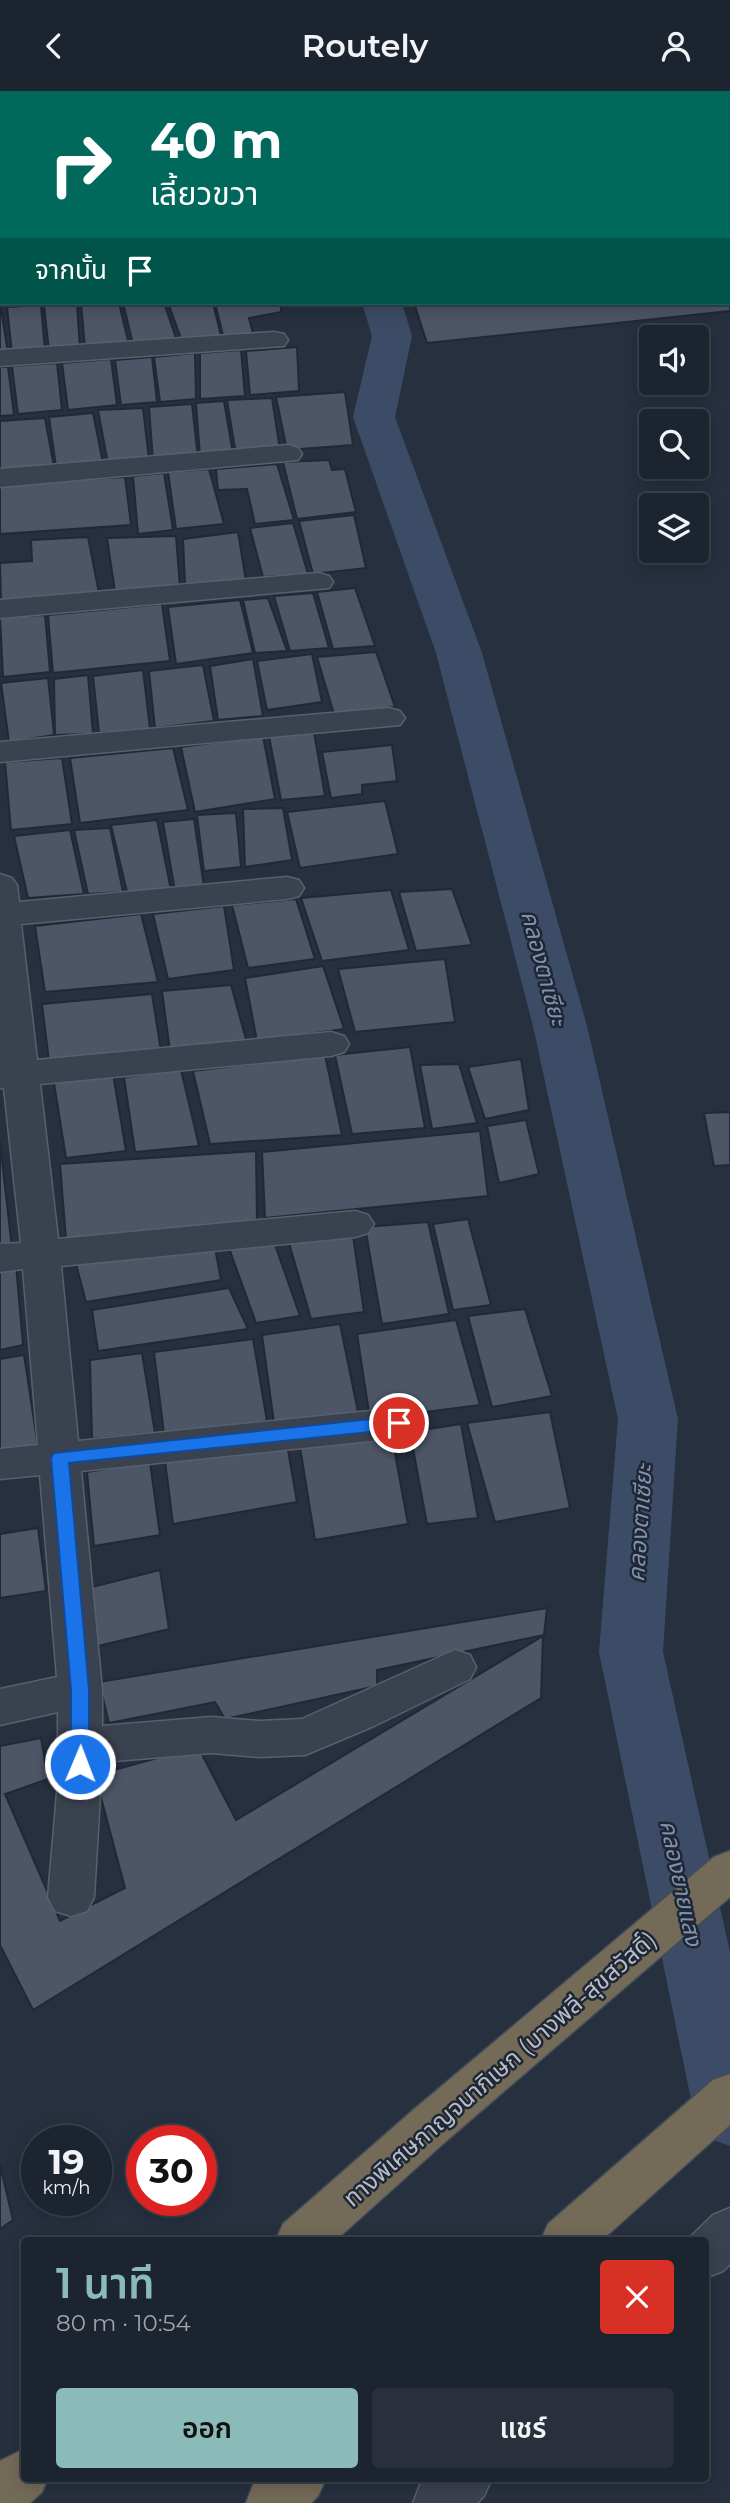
<!DOCTYPE html>
<html lang="th">
<meta charset="utf-8">
<style>
:root{--surface:#1c242f;--page:#29303b;--text:#f1f3f6;--muted:#a0a4aa;--line:#3a414b;--accent:#8bbbb9}
body{margin:0;font-family:Montserrat,"Noto Sans Thai",sans-serif;background:var(--page);color:var(--text);height:100vh;display:flex;flex-direction:column;font-size:26px;white-space:nowrap}
*{box-sizing:border-box;margin:0}
p{font-size:23px;color:var(--muted)}
.icon{flex:none;width:38px;height:38px;fill:none;stroke:currentColor;stroke-width:2;stroke-linecap:round;stroke-linejoin:round}
.map{position:relative;flex:1;overflow:hidden}
.drawer{position:absolute;left:21px;top:2146px;width:688px;height:245px;display:flex;flex-direction:column;background:var(--surface);border-radius:7px;box-shadow:0 4px 18px #0003,0 0 0 2px var(--line)}
.drawer>*{flex:none}
.guide{position:absolute;left:0px;top:0px;width:732px;height:214px;box-shadow:0 4px 18px #0003,0 0 0 2px var(--line);background:#00695c;color:#fff;overflow:hidden}
.tools{position:absolute;left:639px;top:234px;display:grid;gap:14px}
.tools a{display:grid;place-items:center;width:70px;height:70px;border-radius:7px;background:var(--surface);box-shadow:0 4px 18px #0003,0 0 0 2px var(--line);font-size:35px}
.speed{position:absolute;left:21px;top:2034px;display:flex;gap:14px;font-size:35px;font-weight:700;text-align:center}
.speed>*{display:grid;place-content:center;width:91px;height:91px;border-radius:50%;background:var(--surface);box-shadow:0 4px 18px #0003,0 0 0 2px var(--line);line-height:1}
.speed small{font-size:18px;font-weight:400}
.speed .limit{border:10px solid #d22;background:#fff;color:#111}
.pin{position:absolute;display:grid;place-items:center;width:60px;height:60px;color:#fff;margin:-30px;border:4px solid #fff;border-radius:50%;box-shadow:0 2px 7px #0007}
.me{position:absolute;width:77px;margin:-38px;rotate:1deg;stroke-linejoin:round;filter:drop-shadow(0 0 5px #0008)}
.turn{display:flex;align-items:center;gap:24px;height:147px;padding:0 35px;font-size:32px}
.turn .icon{width:91px;height:91px;stroke-width:2.5}
.turn b{display:block;font-size:49px;line-height:60px}
.then{display:flex;align-items:center;height:66px;padding:0 35px;background:#0003;gap:14px;font-size:26px}
.round{display:grid;place-items:center;flex:none;width:74px;height:74px;border-radius:7px;background:var(--page)}
.overview{display:flex;align-items:center;justify-content:space-between;height:119px;padding:0 35px}
h1{font-size:42px;font-weight:600;line-height:52px;color:var(--accent)}
.cta{display:flex;gap:14px;margin-top:auto;padding:14px 35px}
.cta a{flex:1;height:80px;border-radius:7px;background:var(--accent);color:#111;font-size:28px;font-weight:600;line-height:80px;text-align:center}
.cta a+a{background:var(--page);color:var(--text)}
header{display:flex;justify-content:space-between;align-items:center;height:91px;padding:0 35px;background:var(--surface);font-size:32px;font-weight:600}
.map>svg:first-child{display:block}
.lines{fill:none;stroke-linecap:round;stroke-linejoin:round}
.canal{fill:#3d4c66;fill-rule:evenodd}
.building{fill:#4d5667;stroke:#212936;stroke-width:2}
.minor-casing{stroke:#58606c;stroke-width:3}
.highway-casing{stroke:#454d59;stroke-width:3}
.minor{fill:#3a424f;fill-rule:evenodd}
.highway{fill:#746a58;fill-rule:evenodd}
.route{fill:#1a73e8;stroke:#114b97;stroke-width:2}
.labels{text-anchor:middle;stroke-width:5;stroke-linejoin:round;paint-order:stroke}
.water-label{font-size:23px;font-style:italic;fill:#7f92af;stroke:#1f2734}
.near-street-label{font-size:24px;fill:#b7bdc9;stroke:#1f2734}
</style>
<header><svg class="icon" aria-label="back" viewBox="0 0 24 24"><path d="M15 5l-7 7 7 7"/></svg>Routely<svg class="icon" aria-label="person" viewBox="0 0 24 24"><circle cx="12" cy="8" r="4"/><path d="M4 21q1-7 8-7t8 7"/></svg></header>
<div class="map">
<svg width="730" height="2412" viewBox="0 0 730 2412">
<rect width="100%" height="100%" fill="#26303f"/>
<g class="lines">
<path class="canal" d="M297 0H333L334 2H298Z
M362 212H402L412 245 395 326 482 562 587 935 678 1328 663 1561 730 1861V2055L705 2046 694 2023 599 1561 618 1328 533 935 436 562 353 326 372 245Z"/>
</g>
<path class="building" d="M193 0H291V2H194Z
M730 162V220L427 252 414 212H730Z
M81 212H119L129 254 85 257Z
M123 212H164L177 250 133 253Z
M168 212H213L222 249 182 250Z
M215 212H281V221L249 227 254 246 224 248Z
M77 213 80 259 49 260 44 214Z
M41 214 45 260 12 262 7 216Z
M0 217H1L8 262 0 263Z
M297 256 299 300 250 304 246 260Z
M241 259 245 305 200 308V262Z
M195 262 196 308 160 311 154 266Z
M152 266 157 311 121 314 115 269Z
M111 268 117 314 68 319 62 272Z
M57 272 62 319 18 323 12 275Z
M0 276H8L14 324 0 325Z
M345 301 353 354 287 359 276 306Z
M272 307 280 359 236 364 227 309Z
M224 310 233 363 200 365 196 312Z
M192 313 198 367 153 370 149 316Z
M143 317 149 369 108 373 98 319Z
M93 322 103 372 56 376 49 326Z
M45 327 54 376 0 381V330Z
M329 369 332 379 345 378 356 421 297 428 283 371Z
M277 373 294 429 255 433 247 398 218 399 216 378Z
M209 378 224 433 176 438 168 381Z
M164 382 173 439 138 443 133 385Z
M125 386 131 434 0 443V393Z
M354 424 366 477 313 483 299 430Z
M293 432 308 483 263 486 250 437Z
M238 441 246 490 185 494 183 448Z
M176 445 180 496 115 501 107 447Z
M88 446 99 502 1 509 0 472 32 470 31 449Z
M355 497 375 555 333 558 317 501Z
M313 502 329 557 290 560 274 505Z
M268 507 287 560 255 562 243 509Z
M240 509 253 562 176 573 168 516Z
M162 513 170 570 53 582 48 524Z
M45 524 50 581 3 586 0 526Z
M376 561 395 616 334 623 317 566Z
M312 563 322 611 267 619 257 570Z
M253 568 263 625 218 629 210 575Z
M203 574 214 630 155 637 149 580Z
M143 579 150 638 99 642 93 585Z
M88 584 93 643 55 644 54 588Z
M48 587 54 644 9 651 1 592Z
M314 641 325 705 281 709 269 645Z
M263 645 275 708 195 721 181 656Z
M392 654 397 690 362 694V703L331 707 322 661Z
M173 657 188 719 80 732 70 667Z
M62 667 72 733 11 739 5 671Z
M385 710 398 763 300 777 287 721Z
M283 717 292 769 245 776 243 718Z
M236 722 241 776 204 780 197 724Z
M194 728 204 796 175 800 163 731Z
M157 729 171 799 128 805 111 734Z
M110 737 123 801 88 803 74 739Z
M70 739 84 803 28 807 14 745Z
M452 798 472 854 416 860 399 801Z
M391 799 409 859 322 870 301 807Z
M296 808 315 868 248 877 232 814Z
M224 815 234 879 168 888 153 823Z
M141 823 158 891 45 901 35 835Z
M445 868 455 931 355 941 338 878Z
M323 875 344 938 257 950 245 887Z
M231 894 247 952 170 960 162 900Z
M152 903 161 960 49 970 42 913Z
M410 956 425 1037 352 1043 335 964Z
M325 964 342 1044 210 1053 193 980Z
M521 968 529 1019 485 1028 468 976Z
M459 973 477 1032 432 1038 420 974Z
M181 979 199 1055 135 1061 124 986Z
M113 983 126 1060 66 1067 54 992Z
M730 1021V1074L714 1075 704 1022Z
M526 1029 539 1083 499 1092 487 1035Z
M480 1040 488 1105 265 1127 262 1061Z
M0 1051 12 1158 0 1159Z
M256 1060 257 1131 66 1148 60 1073Z
M468 1128 491 1214 453 1219 433 1133Z
M428 1131 449 1223 382 1233 365 1136Z
M353 1145 364 1221 311 1228 289 1152Z
M274 1151 300 1225 256 1232 229 1157Z
M215 1157 221 1189 86 1211 76 1173Z
M16 1174 23 1254 0 1259V1177Z
M229 1197 248 1238 98 1260 92 1219Z
M525 1218 552 1305 492 1316 468 1225Z
M456 1229 480 1314 370 1328 357 1243Z
M340 1233 358 1321 274 1332 262 1244Z
M253 1248 267 1330 164 1343 154 1261Z
M142 1262 155 1342 92 1348 90 1269Z
M24 1264 38 1356 0 1361V1268Z
M550 1321 570 1417 495 1431 467 1332Z
M461 1333 478 1427 427 1433 410 1341Z
M392 1346 408 1433 315 1449 300 1356Z
M287 1353 297 1411 173 1433 165 1370Z
M150 1371 160 1444 94 1455 87 1381Z
M38 1437 46 1500 0 1507V1443Z
M160 1479 169 1538 98 1555 88 1497Z
M547 1517 544 1544 377 1579V1595L225 1628 215 1611 109 1632 99 1591Z
M543 1545 541 1607 33 1919 0 1854V1655L41 1647 48 1688 5 1703 60 1830 125 1797 95 1684 198 1656 236 1729Z
M0 2074 13 2129 0 2138Z"/>
<g class="lines">
<defs>
<path id="minor" d="M0 54H2V70H0Z
M0 153H2V169H0Z
M274 241 284 243 288 249 284 255 0 275V259Z
M288 354 298 357 302 363 298 369 0 396V378Z
M318 482 329 485 333 491 329 497 0 527V509Z
M389 617 400 620 405 627 400 634 0 671V651Z
M0 783 12 787 17 794 19 811 287 786 299 789 304 797 299 805 287 808 21 833 37 969 331 941 344 945 349 953 344 961 331 965 40 993 58 1148 355 1120 368 1124 374 1133 368 1142 355 1146 61 1175 78 1350 399 1317 413 1321 419 1332 413 1343 399 1347 81 1380 102 1599V1635L211 1626 260 1630 302 1628 455 1559 470 1564 476 1576 470 1588 374 1635 305 1664 260 1666 211 1662 102 1671 94 1806 87 1820 71 1825 55 1820 48 1806 58 1691V1621L0 1634V1598L57 1586 40 1384 0 1388V1358L38 1354 23 1178 0 1181V1153L21 1152 4 997H0Z
M730 2117V2173L723 2180 705 2187V2149H687L713 2124Z
M428 2387H492L484 2405 477 2412H413L420 2394Z"/>
<path id="highway" d="M730 1760V1806L445 2051 336 2149H276L283 2133 411 2021 714 1766Z
M730 1983V2034L602 2149H541L548 2133 713 1989Z
M24 2358V2387H48L42 2401 30 2412H0V2370Z
M261 2387H326L318 2405 311 2412H246L253 2394Z"/>
</defs>
<use href="#minor" class="minor-casing"/>
<use href="#highway" class="highway-casing"/>
<use href="#minor" class="minor"/>
<use href="#highway" class="highway"/>
</g>
<path class="route" d="M399 1325 407 1332 399 1338 69 1372 89 1599V1673L87 1678 80 1681 74 1678 71 1673V1599L51 1367 54 1362Z"/>
<g class="labels">
<g class="water-label">
<text transform="translate(544 877) rotate(75)" y="8">คลองตาเซียะ</text>
<text transform="translate(640 1432) rotate(-86)" y="8">คลองตาเซียะ</text>
<text transform="translate(681 1792) rotate(78)" y="8">คลองยายแสง</text>
</g>
<g class="near-street-label">
<text transform="translate(500 1978) rotate(-41)" y="8">ทางพิเศษกาญจนาภิเษก (บางพลี-สุขสวัสดิ์)</text>
</g>
</g>
</svg>
<div class="tools">
<a><svg class="icon" aria-label="sound" viewBox="0 0 24 24"><path d="M4 9h4l5-4v14l-5-4H4zM17 9q2 3 0 6"/></svg></a>
<a><svg class="icon" aria-label="search" viewBox="0 0 24 24"><circle cx="10" cy="10" r="6"/><path d="M15 15l6 6"/></svg></a>
<a><svg class="icon" aria-label="layers" viewBox="0 0 24 24"><path d="M12 4l9 5-9 5-9-5zM3 14l9 5 9-5"/></svg></a>
</div>
<div class="speed"><div>19<small>km/h</small></div><div class="limit">30</div></div>
<div class="pin" style="left:399px;top:1332px;background:#d93025"><svg class="icon" aria-label="arrive" viewBox="0 0 24 24"><path d="M6 21V4h12l-3 4 3 4H6"/></svg></div>
<svg class="me" style="left:80px;top:1673px" viewBox="-20 -20 40 40"><circle r="17" fill="#1a73e8" stroke="#fff" stroke-width="3"/><path d="M0-11L8 9 0 5-8 9z" fill="#fff"/></svg>
<div class="guide">
<div class="turn"><svg class="icon" aria-label="right" viewBox="0 0 24 24"><path d="M7 20v-9h11M14 6l5 5-5 5"/></svg><div><b>40 m</b>เลี้ยวขวา</div></div>
<div class="then">จากนั้น<svg class="icon" aria-label="arrive" viewBox="0 0 24 24"><path d="M6 21V4h12l-3 4 3 4H6"/></svg></div>
</div>
<section class="drawer">
<div class="overview"><div><h1>1 นาที</h1><p>80 m · 10:54</p></div><a class="round" style="background:#d93025;color:#fff"><svg class="icon" aria-label="close" viewBox="0 0 24 24"><path d="M6 6l12 12M18 6L6 18"/></svg></a></div>
<div class="cta"><a>ออก</a><a>แชร์</a></div>
</section>
</div>
